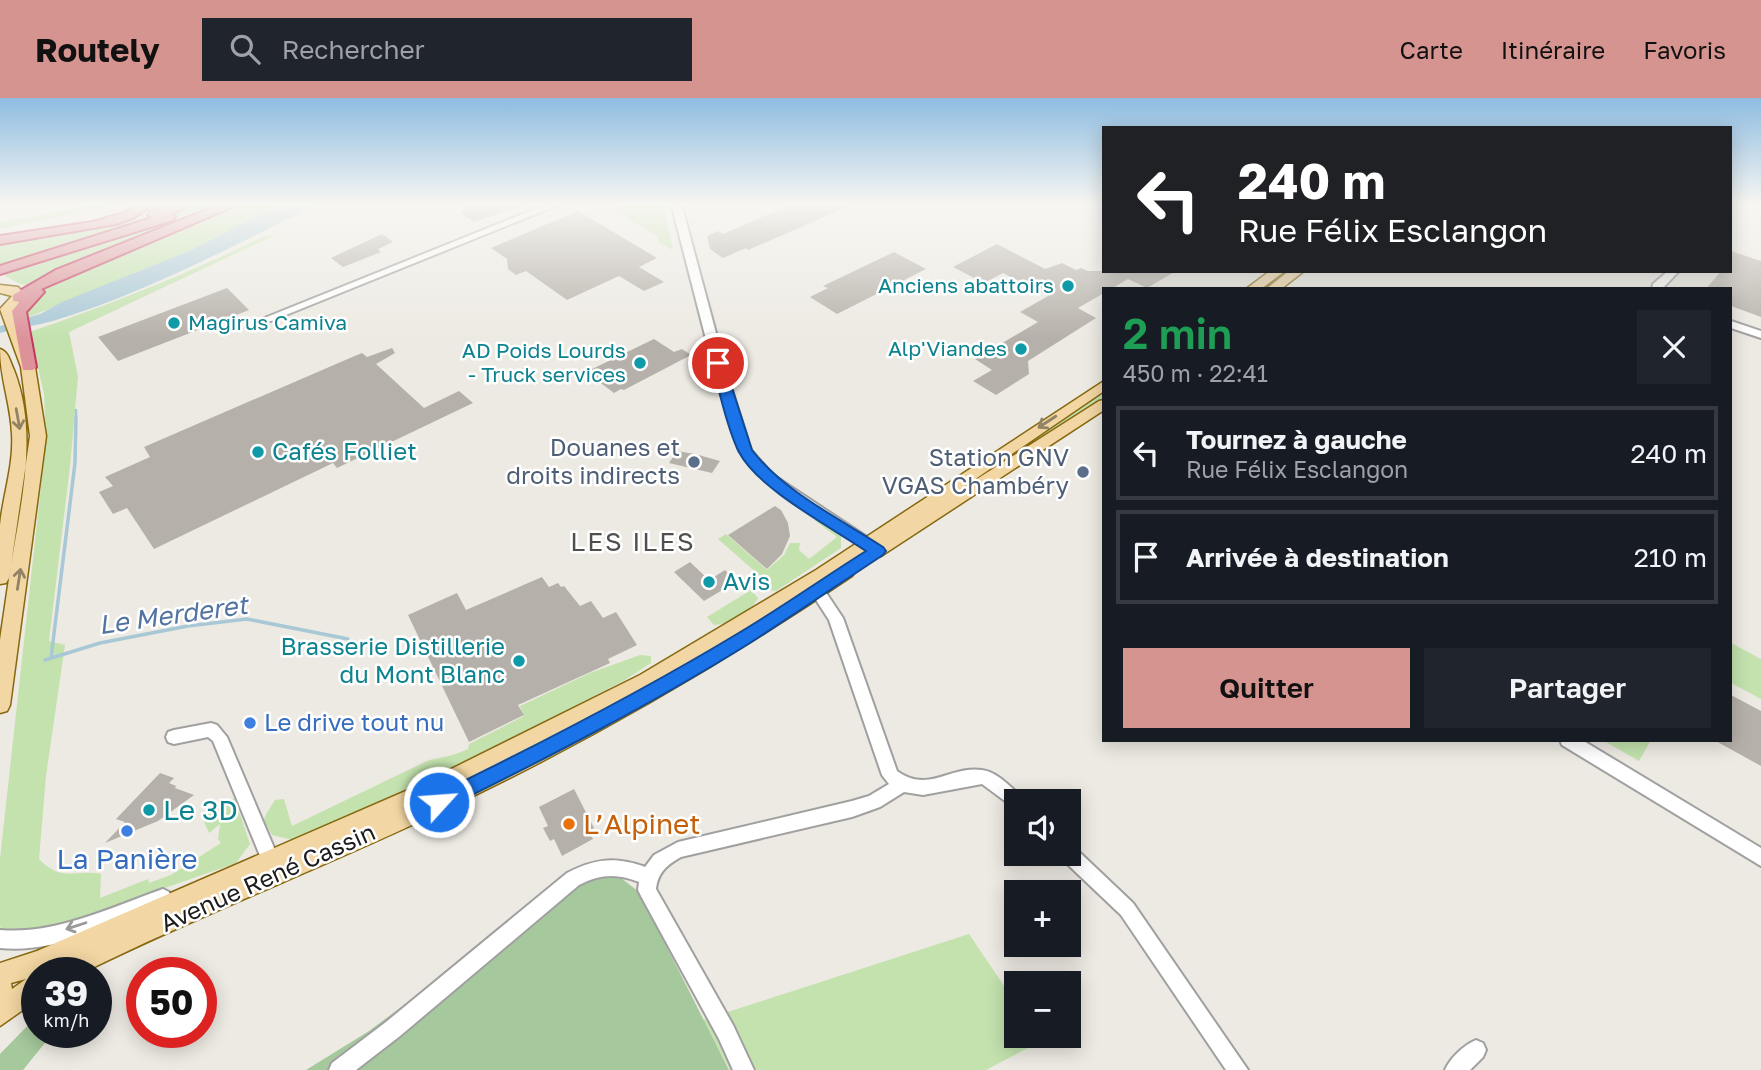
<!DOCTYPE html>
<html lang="fr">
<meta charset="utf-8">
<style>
:root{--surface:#171b24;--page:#20242c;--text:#f1f3f6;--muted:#9ea1a6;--line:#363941;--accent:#d69490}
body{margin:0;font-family:"Golos Text",sans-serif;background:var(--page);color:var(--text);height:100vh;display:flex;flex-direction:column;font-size:26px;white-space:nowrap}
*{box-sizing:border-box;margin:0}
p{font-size:23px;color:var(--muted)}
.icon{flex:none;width:38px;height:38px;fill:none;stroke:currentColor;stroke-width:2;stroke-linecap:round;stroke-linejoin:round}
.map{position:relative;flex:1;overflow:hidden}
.drawer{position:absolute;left:1102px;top:189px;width:630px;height:455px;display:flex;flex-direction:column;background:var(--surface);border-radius:0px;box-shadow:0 4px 18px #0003}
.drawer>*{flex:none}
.hud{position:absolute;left:1102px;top:28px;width:630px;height:147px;border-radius:0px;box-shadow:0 4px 18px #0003;background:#202124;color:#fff;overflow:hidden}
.fabs{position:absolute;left:1004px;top:691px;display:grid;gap:14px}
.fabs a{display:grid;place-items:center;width:77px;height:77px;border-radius:0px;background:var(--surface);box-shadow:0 4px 18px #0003;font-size:35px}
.speed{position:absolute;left:21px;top:859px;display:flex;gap:14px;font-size:35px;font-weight:700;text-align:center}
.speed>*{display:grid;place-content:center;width:91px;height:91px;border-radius:50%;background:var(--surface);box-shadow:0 4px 18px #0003;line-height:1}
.speed small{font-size:18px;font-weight:400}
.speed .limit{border:10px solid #d22;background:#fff;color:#111}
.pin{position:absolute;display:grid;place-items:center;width:60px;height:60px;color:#fff;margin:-30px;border:4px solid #fff;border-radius:50%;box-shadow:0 2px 7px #0007}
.me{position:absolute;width:77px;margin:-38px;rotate:64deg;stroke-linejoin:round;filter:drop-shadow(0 0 5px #0008)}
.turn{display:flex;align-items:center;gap:24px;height:147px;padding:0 21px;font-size:32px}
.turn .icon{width:91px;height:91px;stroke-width:2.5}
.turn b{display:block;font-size:49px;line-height:60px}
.round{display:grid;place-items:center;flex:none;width:74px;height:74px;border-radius:0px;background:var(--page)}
.head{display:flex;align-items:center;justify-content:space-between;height:119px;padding:0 21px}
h1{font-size:42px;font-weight:600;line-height:52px;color:#1e9e55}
.button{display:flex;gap:14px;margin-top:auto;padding:14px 21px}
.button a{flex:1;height:80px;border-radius:0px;background:var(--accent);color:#111;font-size:28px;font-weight:600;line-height:80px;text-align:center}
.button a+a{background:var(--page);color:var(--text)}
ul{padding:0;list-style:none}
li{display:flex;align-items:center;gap:21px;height:94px;margin:0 14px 10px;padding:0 7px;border:4px solid var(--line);border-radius:0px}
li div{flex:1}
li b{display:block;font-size:26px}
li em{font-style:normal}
header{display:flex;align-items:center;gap:42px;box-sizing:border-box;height:98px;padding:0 35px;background:var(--accent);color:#111}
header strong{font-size:33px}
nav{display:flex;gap:38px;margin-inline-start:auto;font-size:24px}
.search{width:490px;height:63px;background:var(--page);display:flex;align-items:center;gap:18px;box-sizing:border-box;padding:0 24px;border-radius:0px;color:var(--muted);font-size:26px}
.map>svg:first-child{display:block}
.grass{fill:#c3e2ae}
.forest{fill:#a5c89c}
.water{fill:#a8c8d6}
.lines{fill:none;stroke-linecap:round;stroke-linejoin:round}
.stream-far1{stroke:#a8c8d6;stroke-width:2.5}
.stream{stroke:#a8c8d6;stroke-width:3.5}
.building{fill:#b5b0a9}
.minor-casing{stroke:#a0a0a0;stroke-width:4}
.major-casing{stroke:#86680f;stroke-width:3}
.highway-casing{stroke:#c5355b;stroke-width:4}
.minor{fill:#fff;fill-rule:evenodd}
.major{fill:#f2d6a3;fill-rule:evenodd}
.highway{fill:#dd929a;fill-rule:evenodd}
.oneway{stroke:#928266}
.oneway2{stroke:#999}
.route{fill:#1a73e8;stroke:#114b97;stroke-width:2}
.culture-dot{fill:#0f9aa8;stroke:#fff;stroke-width:2.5}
.service-dot{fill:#5c6f8a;stroke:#fff;stroke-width:2.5}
.shop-dot{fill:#3f7fe0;stroke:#fff;stroke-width:2.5}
.food-dot{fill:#e8710a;stroke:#fff;stroke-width:2.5}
.labels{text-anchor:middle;stroke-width:5;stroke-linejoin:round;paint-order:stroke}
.far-culture-label{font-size:21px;fill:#0d838f;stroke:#fff;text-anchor:end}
.service-label{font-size:24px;fill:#4e5e75;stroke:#fff;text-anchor:end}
.culture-label{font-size:24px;fill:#0d838f;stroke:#fff;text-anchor:start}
.shop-label{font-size:24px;fill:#366cbe;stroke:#fff;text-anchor:start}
.street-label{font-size:24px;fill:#1c1c1c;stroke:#fff}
.neighbourhood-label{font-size:26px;letter-spacing:2px;fill:#4f4f4f;stroke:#fff}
.water-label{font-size:26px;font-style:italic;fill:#5374a1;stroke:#fff}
.near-culture-label{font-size:28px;fill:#0d838f;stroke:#fff;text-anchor:start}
.near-food-label{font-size:28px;fill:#c56008;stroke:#fff;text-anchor:start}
.near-shop-label{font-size:28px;fill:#366cbe;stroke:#fff}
</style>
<header>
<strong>Routely</strong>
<div class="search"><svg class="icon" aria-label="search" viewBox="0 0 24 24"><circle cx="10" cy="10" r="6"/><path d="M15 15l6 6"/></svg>Rechercher</div>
<nav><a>Carte</a><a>Itinéraire</a><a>Favoris</a></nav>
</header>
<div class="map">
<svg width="1761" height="972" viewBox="0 0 1761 972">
<rect width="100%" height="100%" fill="#edeae3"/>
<path class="grass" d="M86 105H125L0 131V124L86 109Z
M158 105H280L194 151 29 219 26 216 28 210 46 191 20 186 0 175V145Z
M626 105H663L673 152 658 144V139L613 111Z
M275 137 69 234 78 279 70 368 49 543 65 547 46 678 39 761C62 785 74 771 101 776L100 800 148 781 149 785 171 777 221 745 218 741 220 726 209 735 202 719C211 710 221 699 235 701L250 746 236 765 31 837H15L0 829V761L46 343 44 296 32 243V233C112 206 189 175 265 138Z
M1104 290V302L951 403 942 396Z
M814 422H818L841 438V450L776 493 769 492 760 486 765 482 718 441 726 436 767 472 784 457 790 445H800L799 452 809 461 837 439Z
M751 492 758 500C753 512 727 527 714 527L707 519Z
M1731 545 1761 561V601L1731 585Z
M640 557 651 558V565L625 582 479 658 293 742 272 737 264 723 265 718 275 702 284 701 292 728 427 663C442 659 454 658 468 651L469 646 524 618 520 608 590 575Z
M1607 642H1651L1639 663 1606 644Z
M969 836 1017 907V938H1038L1041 943 986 972H730L703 922Z"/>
<path class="forest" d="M616 776 639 794 729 972H306L369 933 463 863 581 786Z
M37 918V934L53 935 23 972H0V956Z"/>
<path class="water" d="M280 105H319C234 148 145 195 53 223 35 228 17 230 0 235V228L40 216 62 204 194 151Z"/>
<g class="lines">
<path class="stream-far1" d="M76 321V312"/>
<path class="stream" d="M51 560 75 365 76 319
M45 562 100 545 188 528 247 521 348 541"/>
</g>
<path class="building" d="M470 105H526L527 106 474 124 460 115Z
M795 105H856L748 152 746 150 723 160 710 151 707 138 718 133 723 136Z
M578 113 657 160 639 169 664 184 644 193 619 178 567 202 526 173 516 177 508 171 507 161 491 150Z
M382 136 393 144 378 151 381 154 343 169 331 160Z
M997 146 1045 171 1062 165 1076 172 1081 170 1088 173H1176L1147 190 1128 181 1111 191H1104V195L1078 210 1096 220 1028 263 1029 276 996 297 973 283 992 272 975 261 1038 224 1020 214 1048 198 1003 175 984 185 953 169Z
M1731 153 1761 163V219L1731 208V191H1706L1721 173H1731Z
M894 154 926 171 837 216 810 199 828 190 823 188Z
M227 190 249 212 118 263 98 239Z
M654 241 674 254 682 251 691 257 624 292 621 291 614 295 586 274Z
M392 250 395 255 376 266 424 310 459 293 473 305 337 370 333 365 154 451 127 410 113 416 99 394 113 388 105 379 150 359 144 349 350 260 362 255 367 259Z
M677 353 695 356 720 363 712 375 669 365Z
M775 408 781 412 788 425 790 438 782 456 767 471 728 437Z
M690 464 709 482 725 472 736 482 732 484 734 485 704 503 674 474Z
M542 479 549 489 558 485 561 489 564 488 580 508 591 503 603 520 616 514 637 547 608 561 610 565 518 607 524 617 469 644 408 517 457 495 466 512Z
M1731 597 1761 613V668L1714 642H1731Z
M160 675 174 680 169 685 176 688 175 690 194 697 158 723 105 745 125 724 116 721Z
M574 691 594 730 589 733 593 741 562 758 554 741 550 743 543 730 548 728 539 709Z"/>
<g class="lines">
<defs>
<path id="minor" d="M550 105H563L271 223H263L262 221Z
M671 105H681L727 276 751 352 773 377 882 449 884 452 882 455H872L765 383 739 353 715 276Z
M1668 173H1679L1662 191H1652L1653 186Z
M1731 223 1761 233V240L1731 230Z
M812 480 817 481 843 520 897 673C929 696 950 667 982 672 998 674 1011 690 1023 700L1025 704H1017V712L982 686 923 697 904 694 880 709 852 719 681 759C667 767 658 774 656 791L733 927 754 972H733L719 941 641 798 638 792 639 784C617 775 600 776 579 787L400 938 356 972H329L332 965 386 924 567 775C594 761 615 758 645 769L654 757 678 744 852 703 869 698 889 686 882 677 829 522 805 485Z
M211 625 217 627 227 639 283 771 280 777 274 779 268 777 213 643 208 639 174 646 168 644 166 639 168 634 174 632Z
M1560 642H1582L1761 750V768L1562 647Z
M1069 748 1075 750 1133 805 1248 972H1226L1121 817 1063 762 1060 756H1069Z
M163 791 169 794 172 800 169 806 163 809C112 826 55 856 0 850V832C55 837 112 809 163 791Z
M1476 942 1483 945 1486 952 1483 959 1470 972H1445C1450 960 1464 947 1476 942Z"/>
<path id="major" d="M1270 173H1285L1261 191H1246Z
M1289 173H1304L1281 191H1266Z
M0 187 18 189 25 197 16 209V219L35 269 46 338 10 607 7 613 0 615V542L30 338 21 269 0 211 12 198 0 195Z
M0 251C9 254 10 264 14 272 40 339 19 412 9 480L6 485 0 486C0 467 0 446 0 427 3 397 14 367 12 336 11 307 0 280 0 251Z
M1104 283V293L955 395 1099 303 1104 302V312L881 458 875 460 867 455 847 468 855 474 852 478C722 566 586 645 444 712 325 769 201 816 82 875H37V902L0 928V865L37 853 415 689 640 577 816 472ZM26 881 12 891 11 885Z"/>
<path id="highway" d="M141 105 150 108 133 120 116 126 0 146V138L93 124 124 115Z
M178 105H196L171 116 175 119 173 122 0 176V168L152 120 148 117 150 114Z
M224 105H241L41 191 44 194 26 214 36 269 33 272H23L12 213 20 204 13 203V197L56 172Z"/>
</defs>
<use href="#minor" class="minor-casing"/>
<use href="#major" class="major-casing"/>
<use href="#highway" class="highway-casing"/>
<use href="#minor" class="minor"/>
<use href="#major" class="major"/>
<use href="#highway" class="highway"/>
</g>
<defs><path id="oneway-shaft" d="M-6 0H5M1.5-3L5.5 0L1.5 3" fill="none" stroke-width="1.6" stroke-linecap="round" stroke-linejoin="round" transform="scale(1.75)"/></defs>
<g class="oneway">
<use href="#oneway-shaft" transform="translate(18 321) rotate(80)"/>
<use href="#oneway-shaft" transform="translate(1047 324) rotate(147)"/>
<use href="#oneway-shaft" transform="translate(19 481) rotate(-81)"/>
</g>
<use class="oneway2" href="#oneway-shaft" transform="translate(76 828) rotate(162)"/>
<linearGradient id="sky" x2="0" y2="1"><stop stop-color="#8ebce1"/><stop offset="0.44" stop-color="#f7f6f2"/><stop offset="1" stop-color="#f7f6f2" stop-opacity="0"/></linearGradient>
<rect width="1761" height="241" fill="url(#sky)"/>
<path class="route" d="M718 262 724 265 752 352C784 394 839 420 883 449L886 453 883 457C839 486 795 516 750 545 652 606 549 659 446 710L439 713 433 710 430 704 433 698C536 648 639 595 737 536 781 510 823 480 866 453 831 429 758 391 739 354 726 329 720 292 711 265Z"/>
<g class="culture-dot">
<circle cx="1068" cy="188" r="7"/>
<circle cx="174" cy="225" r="7"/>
<circle cx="1021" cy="251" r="7"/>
<circle cx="640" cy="265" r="7"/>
<circle cx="258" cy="354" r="7"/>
<circle cx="709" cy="484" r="7"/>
<circle cx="519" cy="563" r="7"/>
<circle cx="149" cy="712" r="7"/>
</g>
<g class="service-dot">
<circle cx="694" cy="364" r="7"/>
<circle cx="1083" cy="374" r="7"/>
</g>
<g class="shop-dot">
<circle cx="250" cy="625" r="7"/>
<circle cx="127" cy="733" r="7"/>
</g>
<circle class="food-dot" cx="569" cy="726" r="7"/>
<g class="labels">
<g class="far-culture-label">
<text x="1054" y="195">Anciens abattoirs</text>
<text x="188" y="232" text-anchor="start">Magirus Camiva</text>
<text x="1007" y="258">Alp'Viandes</text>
<text x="626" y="260">AD Poids Lourds<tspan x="626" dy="24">- Truck services</tspan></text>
</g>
<g class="service-label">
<text x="680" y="358">Douanes et<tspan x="680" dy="28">droits indirects</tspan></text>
<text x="1069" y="368">Station GNV<tspan x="1069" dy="28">VGAS Chambéry</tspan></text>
</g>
<g class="culture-label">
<text x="272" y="362">Cafés Folliet</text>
<text x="723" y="492">Avis</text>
<text x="505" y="557" text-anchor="end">Brasserie Distillerie<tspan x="505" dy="28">du Mont Blanc</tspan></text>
</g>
<g class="shop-label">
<text x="264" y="633">Le drive tout nu</text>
</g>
<g class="street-label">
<text transform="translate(268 780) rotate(-24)" y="8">Avenue René Cassin</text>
</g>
<g class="neighbourhood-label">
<text x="633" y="453">LES ILES</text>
</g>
<g class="water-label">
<text transform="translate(173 517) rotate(-8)" y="9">Le Merderet</text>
</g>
<g class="near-culture-label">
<text x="163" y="722">Le 3D</text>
</g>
<g class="near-food-label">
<text x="583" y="736">L’Alpinet</text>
</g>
<g class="near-shop-label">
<text x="127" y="771">La Panière</text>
</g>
</g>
</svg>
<div class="fabs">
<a><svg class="icon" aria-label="sound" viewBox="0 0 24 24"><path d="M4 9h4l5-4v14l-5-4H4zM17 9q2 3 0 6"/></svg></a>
<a>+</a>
<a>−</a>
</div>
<div class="speed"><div>39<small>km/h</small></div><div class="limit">50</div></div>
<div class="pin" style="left:718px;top:265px;background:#d93025"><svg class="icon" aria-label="arrive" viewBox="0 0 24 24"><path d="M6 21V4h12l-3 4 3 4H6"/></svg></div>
<svg class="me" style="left:439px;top:704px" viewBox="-20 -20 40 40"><circle r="17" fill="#1a73e8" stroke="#fff" stroke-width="3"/><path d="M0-11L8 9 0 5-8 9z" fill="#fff"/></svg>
<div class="hud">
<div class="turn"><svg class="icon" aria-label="left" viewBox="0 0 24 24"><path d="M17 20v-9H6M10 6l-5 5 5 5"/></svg><div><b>240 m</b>Rue Félix Esclangon</div></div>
</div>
<section class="drawer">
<div class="head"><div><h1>2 min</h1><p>450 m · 22:41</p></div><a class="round"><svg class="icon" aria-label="close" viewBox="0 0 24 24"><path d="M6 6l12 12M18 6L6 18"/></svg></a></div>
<ul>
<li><svg class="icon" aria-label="left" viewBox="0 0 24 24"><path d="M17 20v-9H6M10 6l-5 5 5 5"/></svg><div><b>Tournez à gauche</b><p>Rue Félix Esclangon</p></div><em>240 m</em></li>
<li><svg class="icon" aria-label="arrive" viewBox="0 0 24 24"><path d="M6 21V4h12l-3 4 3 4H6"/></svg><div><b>Arrivée à destination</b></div><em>210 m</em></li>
</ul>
<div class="button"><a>Quitter</a><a>Partager</a></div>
</section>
</div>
